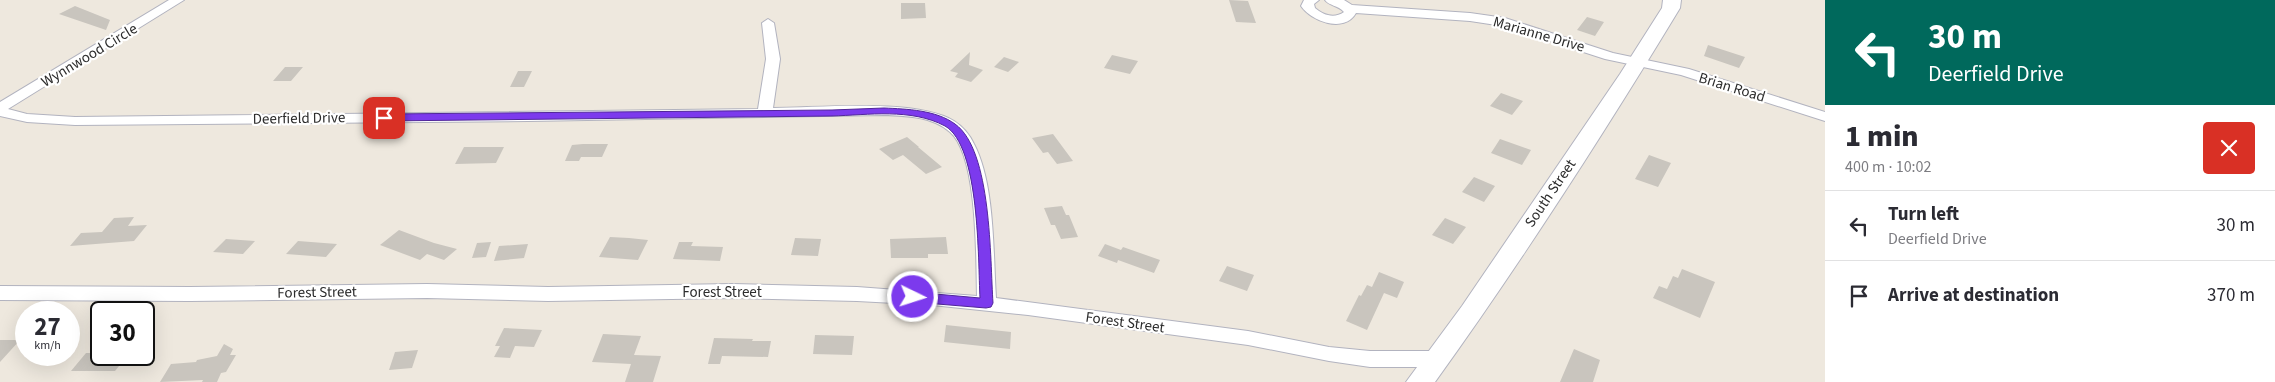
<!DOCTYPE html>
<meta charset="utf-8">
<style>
:root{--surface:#fff;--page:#f7f7f7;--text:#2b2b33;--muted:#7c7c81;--line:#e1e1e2}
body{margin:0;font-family:"Source Sans 3",sans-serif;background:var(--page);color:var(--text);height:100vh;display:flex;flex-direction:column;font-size:19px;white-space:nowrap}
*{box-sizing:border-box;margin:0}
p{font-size:16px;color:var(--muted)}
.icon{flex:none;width:28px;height:28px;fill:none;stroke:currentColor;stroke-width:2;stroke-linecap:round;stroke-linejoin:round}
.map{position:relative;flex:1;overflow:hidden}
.side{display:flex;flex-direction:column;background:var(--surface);width:450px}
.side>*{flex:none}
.guide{background:#00695c;color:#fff;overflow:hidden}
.speed{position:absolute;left:15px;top:301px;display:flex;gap:10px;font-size:25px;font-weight:700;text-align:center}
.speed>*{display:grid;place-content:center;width:65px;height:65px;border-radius:50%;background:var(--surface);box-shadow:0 5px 20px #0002;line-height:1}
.speed small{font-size:12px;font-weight:400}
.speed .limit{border:2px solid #111;border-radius:8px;background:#fff;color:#111}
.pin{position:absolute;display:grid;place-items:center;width:42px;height:42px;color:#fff;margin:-21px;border-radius:10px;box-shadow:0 2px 8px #0006}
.me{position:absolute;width:55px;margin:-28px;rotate:94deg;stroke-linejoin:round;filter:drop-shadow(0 0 4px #0008)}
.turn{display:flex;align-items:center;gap:18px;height:105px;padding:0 20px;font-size:22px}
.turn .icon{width:65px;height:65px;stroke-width:2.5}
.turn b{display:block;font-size:35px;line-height:42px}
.round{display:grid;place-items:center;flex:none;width:52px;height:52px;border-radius:5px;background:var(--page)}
.head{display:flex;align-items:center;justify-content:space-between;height:85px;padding:0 20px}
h1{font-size:30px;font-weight:800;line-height:38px}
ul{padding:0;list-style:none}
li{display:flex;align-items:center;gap:15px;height:70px;padding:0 20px;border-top:1px solid var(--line)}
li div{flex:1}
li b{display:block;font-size:19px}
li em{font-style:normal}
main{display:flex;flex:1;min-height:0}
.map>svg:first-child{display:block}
.building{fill:#c9c5be}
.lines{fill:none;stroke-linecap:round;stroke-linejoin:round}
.street-casing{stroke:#b2b3bf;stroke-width:2}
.secondary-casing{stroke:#b2b3bf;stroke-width:2}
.street{fill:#fff;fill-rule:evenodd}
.secondary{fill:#fff;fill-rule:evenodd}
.route{fill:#7c3aed;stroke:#51269a}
.labels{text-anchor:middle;stroke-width:4.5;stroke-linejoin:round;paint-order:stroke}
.street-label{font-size:15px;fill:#2c2c2c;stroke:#fff}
</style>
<main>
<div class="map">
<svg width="1825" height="382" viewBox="0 0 1825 382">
<rect width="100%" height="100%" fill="#eee8de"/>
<path class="building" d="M1229 0 1248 1 1256 23 1236 22Z
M901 3H925L926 18 901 19Z
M75 6 110 20 106 30 59 14Z
M1587 17 1604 22 1595 36 1577 30Z
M1708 45 1745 57 1739 68 1704 56Z
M970 52 969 65 983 70 971 82 955 77 958 73 950 71Z
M1112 55 1138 61 1130 74 1104 68Z
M1004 57 1019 62 1008 72 994 67Z
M285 67H303L291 81H273Z
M518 71H532L524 87H510Z
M1501 93 1523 101 1512 115 1490 106Z
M1053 134 1073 161 1057 164 1048 152 1043 153 1032 138Z
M907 137 919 147H918L942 167 926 174 903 155 893 160 879 149Z
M1500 139 1531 150 1522 165 1491 153Z
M583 144H608L602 157H581L579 161H565L572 145Z
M464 147H504L496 163 455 164Z
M1649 155 1671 163 1658 187 1635 179Z
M1474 177 1495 186 1484 202 1462 192Z
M1062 206 1066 215H1069L1078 237 1061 239 1055 225H1051L1044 208Z
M134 217 128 226 147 225 134 241 70 246 81 233 102 232 114 218Z
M1445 218 1466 227 1453 244 1432 235Z
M399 230 434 243 457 249 444 260 427 254 420 260 380 245Z
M610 237 629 238 648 240 638 260 599 257Z
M946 237 948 254H928V258H891L890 239Z
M795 238 821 239 818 256 791 255Z
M226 239 255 241 243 254 213 252Z
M298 241 337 244 326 257 286 254Z
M491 242 486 257 472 258 477 243Z
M679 242H693L691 246 723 247 720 261 673 259Z
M528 244 524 258 494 261 499 246Z
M1105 244 1121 250 1123 247 1160 260 1154 273 1118 260 1117 263 1098 256Z
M1227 266 1254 275 1247 291 1219 281Z
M1682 269 1715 282 1700 318 1653 298 1659 286 1667 289 1673 276 1678 278Z
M1379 272 1404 282 1397 298 1384 293 1367 330 1346 321 1359 295 1361 296 1367 285 1372 287Z
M946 325 1011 332 1010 349 944 342Z
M504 328 542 330 534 347 515 346 510 358 494 357 500 346H495Z
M603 334 641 336 634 355 661 356 653 382H625L631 364 592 362Z
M815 335 854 336 852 355 813 354Z
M714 338 753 339 752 341H771L768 357 722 356 720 364H708Z
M0 340H20L0 362Z
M224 344 233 349 230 355H236L226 372 221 373 217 382H202L203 380 160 382 171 364 196 362 197 360 217 356Z
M1574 349 1600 360 1593 382H1560Z
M418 350 412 368 389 370 395 352Z
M86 353H101V355H128L115 371H71Z"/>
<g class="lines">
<defs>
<path id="street" d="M169 0H184L8 109 27 114 75 117 758 109 766 59 762 23 768 19 774 23 780 59 773 108C819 108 916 98 954 121 962 126 970 135 974 144 995 184 993 252 996 298L1248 331 1329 347 1370 351H1439L1446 354 1449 359 1446 364 1439 367H1370L1329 361 1248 345 1028 315 932 305 857 301 733 298 548 301 427 298 190 301 0 300V286L190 287 427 284 548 287 733 284 857 287 977 296C976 259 978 156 950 132 932 116 906 116 884 115L528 121 75 125 27 122 0 116V102Z
M1304 0H1319L1314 4 1315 8C1323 15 1334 19 1344 12 1338 5 1329 6 1325 0H1344L1352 5 1470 13 1505 18 1613 53 1689 69 1825 112V121L1681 75 1605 59 1503 26 1470 21 1356 13C1344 34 1311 21 1301 6Z"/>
<path id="secondary" d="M1663 0H1681L1680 8C1603 135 1522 261 1435 382H1406L1462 306 1620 74 1662 8Z"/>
</defs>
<use href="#street" class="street-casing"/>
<use href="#secondary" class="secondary-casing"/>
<use href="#street" class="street"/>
<use href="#secondary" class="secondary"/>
</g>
<path class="route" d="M884 108C907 109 936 110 955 124 992 150 990 260 993 303L991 307 986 308 913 302 907 297 913 292 980 298C978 260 980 146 945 126 911 108 868 115 832 116L384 121 378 118 384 114 832 110Z"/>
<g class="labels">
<g class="street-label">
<text transform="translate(1539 34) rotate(16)" y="5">Marianne Drive</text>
<text transform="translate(89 55) rotate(-31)" y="5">Wynnwood Circle</text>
<text transform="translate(1732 87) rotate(17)" y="5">Brian Road</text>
<text transform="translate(299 118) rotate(-1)" y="5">Deerfield Drive</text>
<text transform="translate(1550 193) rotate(-56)" y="5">South Street</text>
<text transform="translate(317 292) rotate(-1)" y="5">Forest Street</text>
<text x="722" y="297">Forest Street</text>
<text transform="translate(1125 322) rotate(8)" y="5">Forest Street</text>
</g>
</g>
</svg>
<div class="speed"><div>27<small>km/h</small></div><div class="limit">30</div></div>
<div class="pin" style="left:384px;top:118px;background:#d93025"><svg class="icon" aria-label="arrive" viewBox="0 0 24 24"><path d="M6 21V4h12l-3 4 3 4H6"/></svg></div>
<svg class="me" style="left:913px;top:297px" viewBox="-20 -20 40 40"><circle r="17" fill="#7c3aed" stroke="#fff" stroke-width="3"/><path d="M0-11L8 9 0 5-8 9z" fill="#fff"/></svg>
</div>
<section class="side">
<div class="guide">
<div class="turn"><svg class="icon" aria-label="left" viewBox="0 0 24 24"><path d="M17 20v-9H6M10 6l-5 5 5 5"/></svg><div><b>30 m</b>Deerfield Drive</div></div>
</div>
<div class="head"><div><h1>1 min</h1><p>400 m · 10:02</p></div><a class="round" style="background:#d93025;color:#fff"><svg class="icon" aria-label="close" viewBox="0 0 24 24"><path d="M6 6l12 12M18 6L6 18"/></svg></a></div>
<ul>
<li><svg class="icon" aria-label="left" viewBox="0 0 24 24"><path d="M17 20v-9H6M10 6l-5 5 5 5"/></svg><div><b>Turn left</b><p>Deerfield Drive</p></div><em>30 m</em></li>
<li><svg class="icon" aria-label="arrive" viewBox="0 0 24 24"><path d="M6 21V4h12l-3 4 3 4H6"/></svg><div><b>Arrive at destination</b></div><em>370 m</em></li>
</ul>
</section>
</main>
